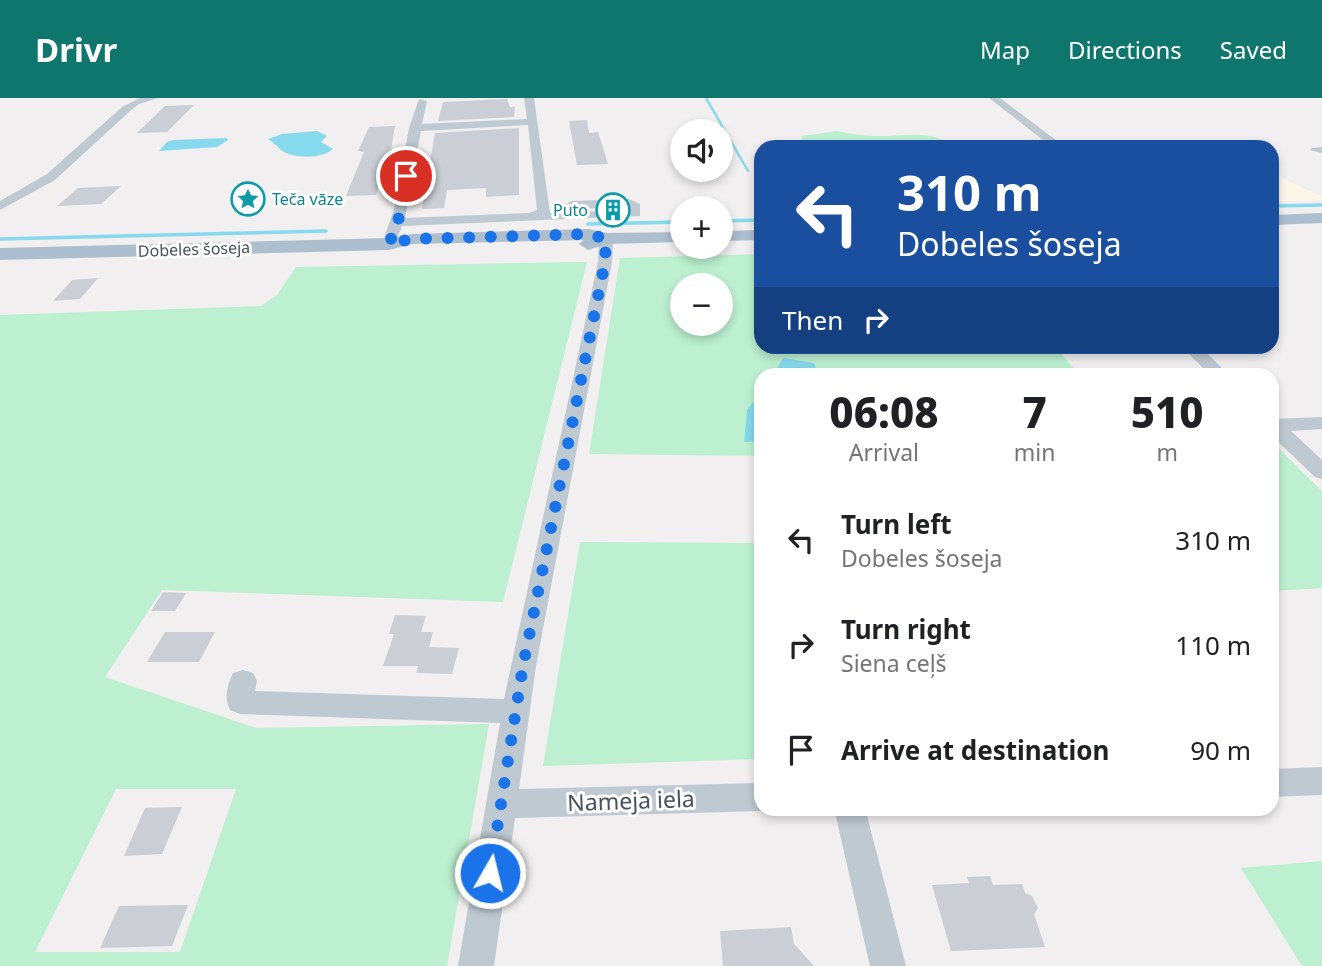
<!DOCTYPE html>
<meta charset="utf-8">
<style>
:root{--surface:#fff;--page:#f2f2f2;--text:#202124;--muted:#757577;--accent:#0f766e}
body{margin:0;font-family:"Noto Sans",sans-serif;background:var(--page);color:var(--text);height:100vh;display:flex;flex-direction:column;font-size:26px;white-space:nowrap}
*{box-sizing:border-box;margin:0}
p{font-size:23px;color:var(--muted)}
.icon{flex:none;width:38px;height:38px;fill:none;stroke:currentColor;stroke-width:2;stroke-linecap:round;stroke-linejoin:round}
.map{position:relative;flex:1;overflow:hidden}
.details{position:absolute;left:754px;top:270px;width:525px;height:448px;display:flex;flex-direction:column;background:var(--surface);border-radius:21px;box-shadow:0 4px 10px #0003}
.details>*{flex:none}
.hud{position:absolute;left:754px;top:42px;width:525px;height:214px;border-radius:21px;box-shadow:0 4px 10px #0003;background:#1a4fa0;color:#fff;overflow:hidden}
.fabs{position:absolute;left:670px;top:21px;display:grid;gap:14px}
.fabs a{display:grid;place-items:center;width:63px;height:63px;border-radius:50%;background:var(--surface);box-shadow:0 4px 10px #0003;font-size:35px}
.pin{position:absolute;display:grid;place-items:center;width:60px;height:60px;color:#fff;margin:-30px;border:4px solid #fff;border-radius:50%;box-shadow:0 2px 7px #0007}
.me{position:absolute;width:77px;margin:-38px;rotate:8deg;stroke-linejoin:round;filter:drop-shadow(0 0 5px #0008)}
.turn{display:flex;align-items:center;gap:24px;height:147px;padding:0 28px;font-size:32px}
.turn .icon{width:91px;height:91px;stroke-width:2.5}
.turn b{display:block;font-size:49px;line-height:60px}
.then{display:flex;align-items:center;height:66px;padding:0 28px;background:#0003;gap:14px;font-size:26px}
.eta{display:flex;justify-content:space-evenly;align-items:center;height:119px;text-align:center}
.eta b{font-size:42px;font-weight:800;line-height:49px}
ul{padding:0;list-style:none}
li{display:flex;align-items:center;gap:21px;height:105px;padding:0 28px}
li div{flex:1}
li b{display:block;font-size:26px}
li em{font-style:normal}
header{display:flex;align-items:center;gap:42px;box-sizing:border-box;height:98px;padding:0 35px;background:var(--accent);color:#fff}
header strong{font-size:33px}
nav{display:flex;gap:38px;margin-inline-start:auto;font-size:24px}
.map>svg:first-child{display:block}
.commercial{fill:#fcf6e8}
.green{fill:#bcf0d0;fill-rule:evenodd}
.water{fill:#87d9ee}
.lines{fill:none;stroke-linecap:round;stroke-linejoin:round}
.stream-far1{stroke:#87d9ee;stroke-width:2.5}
.stream{stroke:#87d9ee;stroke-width:3.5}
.building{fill:#cbced4}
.minor{fill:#bfc9d1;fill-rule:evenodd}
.major{fill:#adbece;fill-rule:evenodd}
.route{stroke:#1a73e8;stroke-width:12;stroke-dasharray:0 21.6}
.labels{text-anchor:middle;stroke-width:6;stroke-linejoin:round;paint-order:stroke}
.far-culture-label{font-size:16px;fill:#0d838f;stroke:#fff;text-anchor:start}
.far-street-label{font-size:16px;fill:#46525d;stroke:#fff}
.near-street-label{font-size:23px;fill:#46525d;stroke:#fff}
</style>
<header>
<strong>Drivr</strong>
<nav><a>Map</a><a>Directions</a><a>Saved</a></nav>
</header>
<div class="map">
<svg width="1322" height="868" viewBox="0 0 1322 868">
<rect width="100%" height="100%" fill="#f1efef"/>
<path class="commercial" d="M1272 75 1322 99V102L1272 104Z"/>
<path class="green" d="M837 33C849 35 862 38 875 38 903 39 931 30 955 49H801L802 38Z
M761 156V248L1056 249 1078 276H761V358L589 356 620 160ZM682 187H721V226H682Z
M587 164 503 504 162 492 105 579 256 630 489 626 447 868H0V217L261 208 277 197 296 169ZM116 691H236L180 854H35Z
M1272 344 1322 393V490L1272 493Z
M580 444 761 445V661L543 668Z
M1322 763V868H1302L1241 770Z"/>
<path class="water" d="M317 33 327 38 321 44 333 51C322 61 293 61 281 52 277 48 273 44 268 41L282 36Z
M227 40 228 42 217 49 159 53 167 44 173 42Z
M783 260 814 265 818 276H774Z
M761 295V343L744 344 747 312Z"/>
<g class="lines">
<path class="stream-far1" d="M706 0 748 73"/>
<path class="stream" d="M1272 108 1322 107
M721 123 761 122
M588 126 682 124
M0 141 326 133"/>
</g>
<path class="building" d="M507 1 510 9H515L514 19 438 23 443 4Z
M194 7 167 34 137 35 165 8Z
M587 22 589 35 598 34 608 66 577 67 569 23Z
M395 28 390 58 376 97 346 98 364 54 358 53 369 29Z
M519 30V97L486 99V90L447 92 444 110 422 111 435 35Z
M121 88 101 106 57 108 78 90Z
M98 180 80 201 53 203 72 182Z
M163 494 186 495 175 513H151Z
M395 517 426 518 421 534H433L429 549 459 550 452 576 416 575 418 568H383L394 536H389Z
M165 534H215L199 564H147Z
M182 709 162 756 124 758 145 710Z
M990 778 993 787 1022 786 1025 795 1032 798 1038 810 1034 816 1045 849 951 853 932 787 969 785 967 779Z
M188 807 172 848 100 850 119 808Z
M791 829 794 846 814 868H723L720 833Z"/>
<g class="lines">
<path class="minor" d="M140 0H158L139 6 130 13 55 82 0 112V103L47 76 122 9Z
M524 0H534L550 115 564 114 565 107 571 103 629 101 640 106V118L402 128 394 149H384L382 146 394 111 409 30 419 1 427 3 422 26 527 21ZM528 27 537 112 529 115 405 120 421 33ZM628 109V112L577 114V111Z
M989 0H1000L1065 49H1052Z
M1322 49V55L1310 52 1312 50Z
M606 137 613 141 612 164 536 568 519 691 761 685V710H768L761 713 515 720 494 868H458L500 625 240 616 230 612C224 600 227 587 233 575L243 572 253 575 257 583 255 593 504 601 598 164 599 141Z
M1181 248H1200L1228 276H1209Z
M1322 319V331L1291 333 1322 362V381L1315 379 1272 338V321Z
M1322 669V697L1272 699V671Z
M834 710H865L906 868H870Z"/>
<path class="major" d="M1322 115V125L1272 127V117Z
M589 131 607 135 682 134V144L607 146 588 152 579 146 583 142 412 146 389 152 0 162V150L389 140 412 136Z
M761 132V142L721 143V133Z"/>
</g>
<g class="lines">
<path class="route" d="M406 78 398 124 389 146 412 141 589 136 606 141 605 164 523 568 490 775"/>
</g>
<defs>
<symbol id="sight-ring" viewBox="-11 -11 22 22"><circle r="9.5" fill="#fff" stroke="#0f9aa8" stroke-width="1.5"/><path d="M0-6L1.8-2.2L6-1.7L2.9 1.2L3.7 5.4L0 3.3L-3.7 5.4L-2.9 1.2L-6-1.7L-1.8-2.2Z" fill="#0f9aa8"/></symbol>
<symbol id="building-ring" viewBox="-11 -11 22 22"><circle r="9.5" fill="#fff" stroke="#0f9aa8" stroke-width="1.5"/><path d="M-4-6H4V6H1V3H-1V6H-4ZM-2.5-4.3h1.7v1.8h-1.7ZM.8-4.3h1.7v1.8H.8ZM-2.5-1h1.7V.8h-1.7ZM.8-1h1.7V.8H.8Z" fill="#0f9aa8"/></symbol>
</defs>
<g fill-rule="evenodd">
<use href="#sight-ring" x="229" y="82" width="38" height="38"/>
<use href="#building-ring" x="594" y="93" width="38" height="38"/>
</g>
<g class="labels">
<g class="far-culture-label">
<text x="272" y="107">Teča vāze</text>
<text x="588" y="118" text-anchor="end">Puto</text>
</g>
<g class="far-street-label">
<text transform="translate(194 151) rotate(-2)" y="6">Dobeles šoseja</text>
</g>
<g class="near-street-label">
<text transform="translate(631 703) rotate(-2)" y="8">Nameja iela</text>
</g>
</g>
</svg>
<div class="fabs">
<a><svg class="icon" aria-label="sound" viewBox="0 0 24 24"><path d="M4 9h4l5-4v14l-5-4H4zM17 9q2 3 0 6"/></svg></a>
<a>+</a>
<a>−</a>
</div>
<div class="pin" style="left:406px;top:78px;background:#d93025"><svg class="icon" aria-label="arrive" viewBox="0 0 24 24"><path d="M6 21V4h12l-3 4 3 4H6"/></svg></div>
<svg class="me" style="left:490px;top:775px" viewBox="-20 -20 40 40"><circle r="17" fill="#1a73e8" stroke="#fff" stroke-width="3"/><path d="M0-11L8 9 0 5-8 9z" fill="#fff"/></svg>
<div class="hud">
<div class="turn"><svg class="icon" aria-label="left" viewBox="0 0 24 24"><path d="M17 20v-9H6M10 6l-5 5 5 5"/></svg><div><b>310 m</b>Dobeles šoseja</div></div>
<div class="then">Then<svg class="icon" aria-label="right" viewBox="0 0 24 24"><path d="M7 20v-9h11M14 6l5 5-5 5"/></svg></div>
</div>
<section class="details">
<div class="eta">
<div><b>06:08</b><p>Arrival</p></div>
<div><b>7</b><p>min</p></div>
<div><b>510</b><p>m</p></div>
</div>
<ul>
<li><svg class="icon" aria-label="left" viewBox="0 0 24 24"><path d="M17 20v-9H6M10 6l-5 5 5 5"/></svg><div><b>Turn left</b><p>Dobeles šoseja</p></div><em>310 m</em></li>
<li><svg class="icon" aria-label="right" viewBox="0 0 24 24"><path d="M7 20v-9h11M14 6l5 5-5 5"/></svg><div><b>Turn right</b><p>Siena ceļš</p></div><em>110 m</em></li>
<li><svg class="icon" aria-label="arrive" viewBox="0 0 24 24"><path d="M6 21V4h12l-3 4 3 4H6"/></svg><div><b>Arrive at destination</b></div><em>90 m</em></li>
</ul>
</section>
</div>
